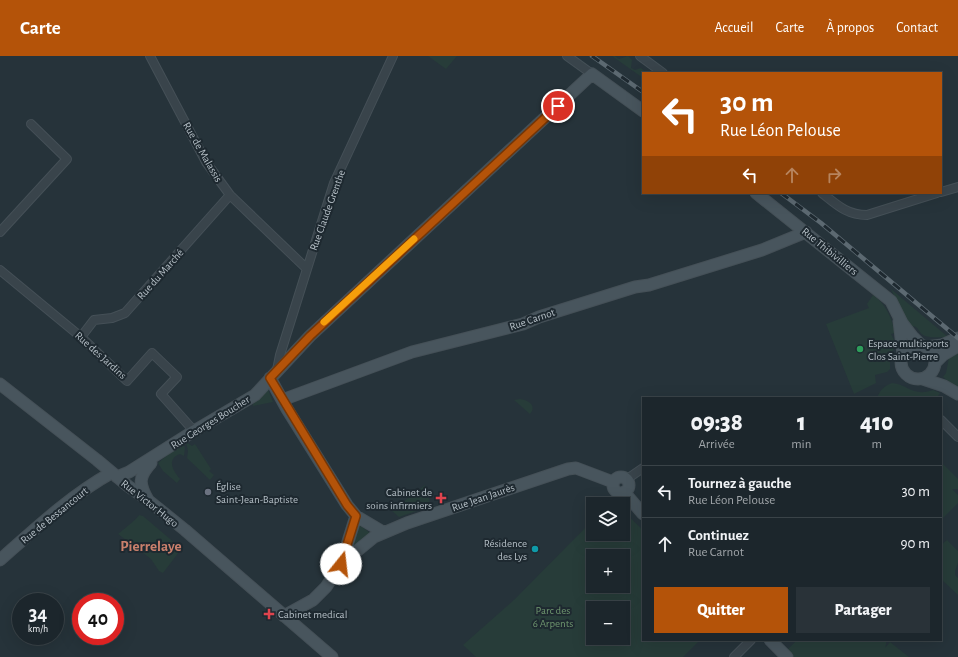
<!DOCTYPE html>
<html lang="fr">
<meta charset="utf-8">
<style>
:root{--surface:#1c262c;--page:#293238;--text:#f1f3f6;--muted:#a0a5a9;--line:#3a4348;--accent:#b45309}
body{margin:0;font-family:"Alegreya Sans",sans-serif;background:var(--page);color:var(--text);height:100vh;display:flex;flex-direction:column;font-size:15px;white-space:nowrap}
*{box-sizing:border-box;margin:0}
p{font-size:13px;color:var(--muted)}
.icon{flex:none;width:22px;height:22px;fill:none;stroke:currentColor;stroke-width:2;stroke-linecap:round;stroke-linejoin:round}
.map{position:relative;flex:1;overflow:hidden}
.side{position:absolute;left:642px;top:341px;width:300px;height:244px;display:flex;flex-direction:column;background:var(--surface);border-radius:0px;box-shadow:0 4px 16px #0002,0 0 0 1px var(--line)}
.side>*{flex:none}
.hud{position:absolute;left:642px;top:16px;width:300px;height:122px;border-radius:0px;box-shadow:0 4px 16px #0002,0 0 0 1px var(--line);background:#b45309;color:#fff;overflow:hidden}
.buttons{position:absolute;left:586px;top:441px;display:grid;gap:8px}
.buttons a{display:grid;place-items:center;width:44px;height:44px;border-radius:0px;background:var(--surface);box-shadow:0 4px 16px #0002,0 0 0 1px var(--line);font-size:20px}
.speed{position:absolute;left:12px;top:537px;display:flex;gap:8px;font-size:20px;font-weight:700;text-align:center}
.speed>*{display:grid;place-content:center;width:52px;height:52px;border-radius:50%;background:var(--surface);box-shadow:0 4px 16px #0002,0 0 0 1px var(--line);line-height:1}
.speed small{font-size:10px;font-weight:400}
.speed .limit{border:6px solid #d22;background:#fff;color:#111}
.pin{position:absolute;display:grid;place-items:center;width:34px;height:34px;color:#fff;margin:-17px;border:2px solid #fff;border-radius:50%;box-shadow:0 1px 4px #0007}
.me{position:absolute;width:44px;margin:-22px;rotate:16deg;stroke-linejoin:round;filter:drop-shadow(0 0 3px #0008)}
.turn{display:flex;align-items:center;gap:14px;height:84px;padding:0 12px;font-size:18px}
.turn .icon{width:52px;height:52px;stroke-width:2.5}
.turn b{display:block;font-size:28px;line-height:34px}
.lanes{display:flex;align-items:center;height:38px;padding:0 12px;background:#0003;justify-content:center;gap:20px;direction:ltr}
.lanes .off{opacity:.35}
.eta{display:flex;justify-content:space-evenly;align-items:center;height:68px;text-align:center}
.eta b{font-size:24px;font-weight:800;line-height:28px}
.button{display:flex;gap:8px;margin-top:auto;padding:8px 12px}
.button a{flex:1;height:46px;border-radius:0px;background:var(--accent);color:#fff;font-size:16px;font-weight:800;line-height:46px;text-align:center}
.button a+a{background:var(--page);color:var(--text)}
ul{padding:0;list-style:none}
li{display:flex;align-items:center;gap:12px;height:52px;padding:0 12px;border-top:1px solid var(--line)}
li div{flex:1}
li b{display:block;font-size:15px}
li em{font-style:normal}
header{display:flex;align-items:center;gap:24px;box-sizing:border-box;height:56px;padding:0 20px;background:var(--accent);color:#fff}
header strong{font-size:19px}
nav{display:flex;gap:22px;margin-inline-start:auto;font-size:14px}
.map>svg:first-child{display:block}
.green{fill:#273c39;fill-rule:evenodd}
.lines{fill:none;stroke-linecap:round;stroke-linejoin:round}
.street-casing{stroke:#455057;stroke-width:10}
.secondary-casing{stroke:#455057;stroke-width:13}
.street{stroke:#39444b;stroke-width:8}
.secondary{stroke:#48555d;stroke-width:11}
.rail-casing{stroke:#5c6971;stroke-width:4.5}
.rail{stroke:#1e2930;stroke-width:3;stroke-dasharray:9;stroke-linecap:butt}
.route-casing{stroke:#753606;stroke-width:10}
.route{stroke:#b45309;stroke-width:7}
.slow{stroke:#f59e0b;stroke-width:7}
.leisure-dot{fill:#2e9e5b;stroke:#1e2930;stroke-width:1.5}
.worship-dot{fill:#6b7280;stroke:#1e2930;stroke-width:1.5}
.health-dot{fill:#e0444e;stroke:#1e2930;stroke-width:1.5}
.culture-dot{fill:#0f9aa8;stroke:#1e2930;stroke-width:1.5}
.labels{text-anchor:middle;stroke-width:4;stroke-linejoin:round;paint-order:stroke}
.street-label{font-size:11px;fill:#b5bfc6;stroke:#1e2930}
.poi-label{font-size:11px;fill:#b5bfc6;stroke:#1e2930;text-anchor:start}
.park-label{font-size:11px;fill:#6e956e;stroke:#1e2930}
.district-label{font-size:15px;font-weight:bold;fill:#ca806c;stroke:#1e2930}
</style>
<header>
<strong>Carte</strong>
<nav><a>Accueil</a><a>Carte</a><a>À propos</a><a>Contact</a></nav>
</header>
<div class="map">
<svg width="958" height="601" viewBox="0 0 958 601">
<rect width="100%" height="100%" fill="#26333a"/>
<path class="green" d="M428 0H457L446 13Z
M612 0H615L619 3 628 0 632 4 631 12 635 14 641 12 647 17H643V22Z
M891 233 948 281C940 281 932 282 925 280 917 277 919 267 910 272Z
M873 239C886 248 891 261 895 276V277L891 278 896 288 890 300V313L887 316 875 319 876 327 854 338 826 268 869 252 867 248Z
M958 296V333L943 321 946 317 949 302Z
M892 327C909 329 913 341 933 334L940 337 937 342H877C880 334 884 330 892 327Z
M267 331 273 346 253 350V348Z
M520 343C529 344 537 350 530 358L514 344Z
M183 386 185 392 184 400 180 398C166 403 173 415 180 423L177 427 163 415 158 407Z
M186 386 192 390 195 388 211 413 209 415 214 419 210 424 187 402 188 395Z
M941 406 958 423V433H952L958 439V447L941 464Z
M425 429 431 450 399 461 392 455Z
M623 455 643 474V584H700L683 601H476L463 589 515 543 593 464V478H623ZM593 500H623V530H593ZM593 552H623V582H593Z
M139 459 143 460 177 489 179 496 163 517 159 515 151 503 118 478C123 474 138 462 139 459Z
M361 470 370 477V479L349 498 357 472Z
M947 484 958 495V507L955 515V519L958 522V539L941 523V489Z
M797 584H887L885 592 890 586 909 601H794L787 594Z"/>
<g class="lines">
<defs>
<path id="street" d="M150 0 206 106 230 139 307 213
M567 0 592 18
M640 0 663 17
M941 136 958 131
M822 137C837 149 847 159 867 159L937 137
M0 176 67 103 31 68
M0 214 81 281 127 325 152 297 177 321 161 338 194 375
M81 281 94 264 112 262 125 257 230 139
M277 314 280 299 334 127 393 0
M941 364 958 381
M627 423 643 412
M734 601 751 584"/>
<path id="secondary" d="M756 137 891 245 902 267 912 280 921 289
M899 265 903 298
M901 306a17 17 0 1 1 34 0a17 17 0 1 1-34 0Z
M926 291 942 289 958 282
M935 307 943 299 958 290
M270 322 287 353 347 449 356 460 341 508 326 531 313 544 284 560
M923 323 944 330 958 338
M0 328 97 404 128 430 149 445 185 474 332 601
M282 344 412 296 523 268 539 261 635 231 649 229 762 194 806 176
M613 429a8 8 0 1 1 16 0a8 8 0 1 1-16 0Z
M117 421 129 416 194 375 255 339 310 280 592 18 643 55
M624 436 643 458
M148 444C139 428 138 421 151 407
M356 460 383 476
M0 504C35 473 70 440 111 417
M341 508 374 481 407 467 568 413 576 412 613 426
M770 584 787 601"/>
</defs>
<use href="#street" class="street-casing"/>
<use href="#secondary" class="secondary-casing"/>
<use href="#street" class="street"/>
<use href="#secondary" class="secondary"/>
<defs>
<path id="rail" d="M592 0 643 36
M781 137 821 167 958 282"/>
</defs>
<use href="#rail" class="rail-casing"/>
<use href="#rail" class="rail"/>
</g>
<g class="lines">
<defs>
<path id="route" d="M341 508 356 460 347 449 270 322 310 280 558 50"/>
</defs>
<use href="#route" class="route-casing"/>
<use href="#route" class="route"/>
<path class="slow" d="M324 266 414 183"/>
</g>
<circle class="leisure-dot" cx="860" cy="293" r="4"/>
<circle class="worship-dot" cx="208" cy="436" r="4"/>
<g class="health-dot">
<path d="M439 436h4v4h4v4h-4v4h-4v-4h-4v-4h4z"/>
<path d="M267 552h4v4h4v4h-4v4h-4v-4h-4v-4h4z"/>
</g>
<circle class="culture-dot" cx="535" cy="493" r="4"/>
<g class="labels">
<g class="street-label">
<text transform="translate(203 96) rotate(60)" y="4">Rue de Malassis</text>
<text transform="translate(327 154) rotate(-70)" y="4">Rue Claude Grenthe</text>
<text transform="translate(830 195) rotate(39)" y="4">Rue Thibivilliers</text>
<text transform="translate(160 218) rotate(-48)" y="4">Rue du Marché</text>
<text transform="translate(532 263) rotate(-19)" y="4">Rue Carnot</text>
<text transform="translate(101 299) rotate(42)" y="4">Rue des Jardins</text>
<text transform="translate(210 366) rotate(-32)" y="4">Rue Georges Boucher</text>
<text transform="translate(483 441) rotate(-19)" y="4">Rue Jean Jaurès</text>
<text transform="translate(150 447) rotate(38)" y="4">Rue Victor Hugo</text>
<text transform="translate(54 459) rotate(-39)" y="4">Rue de Bessancourt</text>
</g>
<g class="poi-label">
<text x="868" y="291">Espace multisports<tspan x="868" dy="13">Clos Saint-Pierre</tspan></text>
<text x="216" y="434">Église<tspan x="216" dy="13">Saint-Jean-Baptiste</tspan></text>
<text x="432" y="440" text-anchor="end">Cabinet de<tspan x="432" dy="13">soins infirmiers</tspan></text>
<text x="527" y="491" text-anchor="end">Résidence<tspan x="527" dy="13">des Lys</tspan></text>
<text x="278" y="562">Cabinet medical</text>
</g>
<g class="park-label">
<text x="553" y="558">Parc des<tspan x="553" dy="13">6 Arpents</tspan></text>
</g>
<g class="district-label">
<text x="151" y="495">Pierrelaye</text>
</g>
</g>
</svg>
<div class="buttons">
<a><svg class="icon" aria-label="layers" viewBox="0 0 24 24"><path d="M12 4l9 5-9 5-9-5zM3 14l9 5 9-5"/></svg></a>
<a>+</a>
<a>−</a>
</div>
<div class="speed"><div>34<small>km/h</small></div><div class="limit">40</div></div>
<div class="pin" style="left:558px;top:50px;background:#d93025"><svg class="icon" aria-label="arrive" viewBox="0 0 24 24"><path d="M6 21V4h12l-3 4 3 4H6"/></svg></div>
<svg class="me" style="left:341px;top:508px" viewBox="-20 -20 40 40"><circle r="19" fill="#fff"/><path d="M0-13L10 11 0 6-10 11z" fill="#b45309"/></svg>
<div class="hud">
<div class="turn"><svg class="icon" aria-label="left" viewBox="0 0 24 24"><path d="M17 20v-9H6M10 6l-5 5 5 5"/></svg><div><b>30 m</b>Rue Léon Pelouse</div></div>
<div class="lanes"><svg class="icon" aria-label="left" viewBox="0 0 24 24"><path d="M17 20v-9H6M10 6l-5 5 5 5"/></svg><svg class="icon off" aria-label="ahead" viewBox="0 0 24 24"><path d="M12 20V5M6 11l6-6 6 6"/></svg><svg class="icon off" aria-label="right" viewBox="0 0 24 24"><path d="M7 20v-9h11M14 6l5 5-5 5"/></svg></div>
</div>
<section class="side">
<div class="eta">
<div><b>09:38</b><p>Arrivée</p></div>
<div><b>1</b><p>min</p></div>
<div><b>410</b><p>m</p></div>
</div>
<ul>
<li><svg class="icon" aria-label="left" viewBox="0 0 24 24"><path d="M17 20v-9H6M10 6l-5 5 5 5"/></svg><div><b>Tournez à gauche</b><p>Rue Léon Pelouse</p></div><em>30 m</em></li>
<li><svg class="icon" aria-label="ahead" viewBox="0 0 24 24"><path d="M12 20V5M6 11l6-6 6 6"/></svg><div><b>Continuez</b><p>Rue Carnot</p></div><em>90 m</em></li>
</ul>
<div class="button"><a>Quitter</a><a>Partager</a></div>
</section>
</div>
